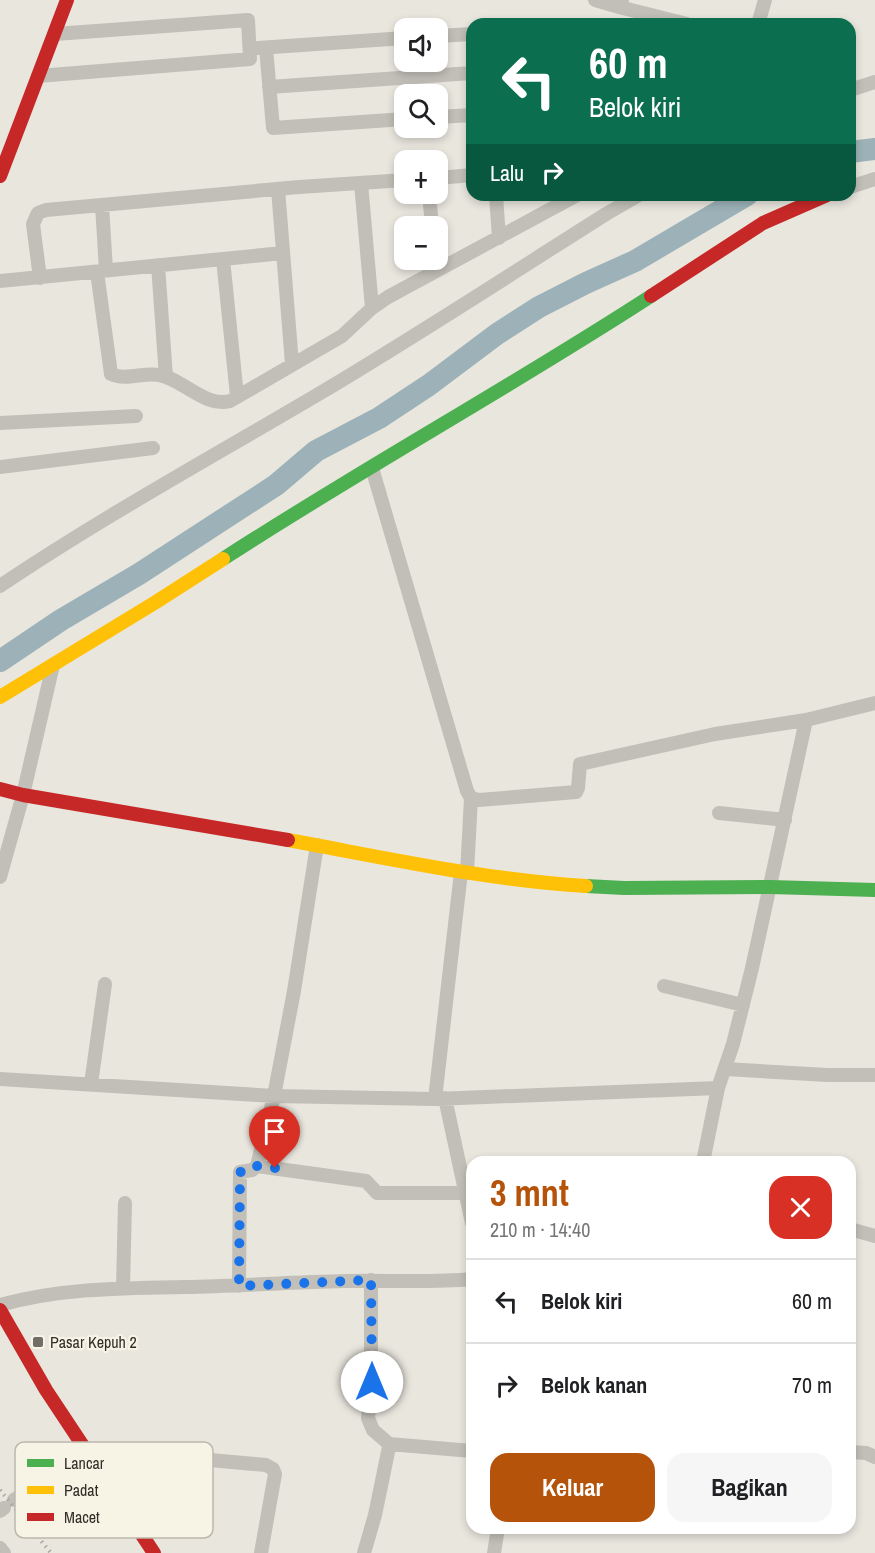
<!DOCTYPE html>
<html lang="id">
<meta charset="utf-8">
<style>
:root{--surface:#fff;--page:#f6f6f6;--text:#202124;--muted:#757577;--line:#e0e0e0;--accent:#b45309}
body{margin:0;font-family:"Archivo Narrow",sans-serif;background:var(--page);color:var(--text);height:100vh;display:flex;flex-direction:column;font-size:22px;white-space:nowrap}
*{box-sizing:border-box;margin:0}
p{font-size:20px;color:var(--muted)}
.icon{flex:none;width:33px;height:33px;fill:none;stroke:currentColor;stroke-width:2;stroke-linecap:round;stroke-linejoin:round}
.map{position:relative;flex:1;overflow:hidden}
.side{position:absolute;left:466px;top:1156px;width:390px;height:378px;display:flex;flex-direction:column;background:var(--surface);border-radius:18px;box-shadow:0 3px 9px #0003}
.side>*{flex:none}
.hud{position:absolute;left:466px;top:18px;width:390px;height:183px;border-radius:18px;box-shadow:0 3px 9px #0003;background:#0b6e4f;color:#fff;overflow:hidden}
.controls{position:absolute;left:394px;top:18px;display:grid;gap:12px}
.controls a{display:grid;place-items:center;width:54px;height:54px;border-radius:12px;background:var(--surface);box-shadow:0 3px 9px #0003;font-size:30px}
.pin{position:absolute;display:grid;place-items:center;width:51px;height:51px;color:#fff;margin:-62px -26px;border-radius:50% 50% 50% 0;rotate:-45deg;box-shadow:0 0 6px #0007}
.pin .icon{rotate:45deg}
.me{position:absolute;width:66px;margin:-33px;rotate:0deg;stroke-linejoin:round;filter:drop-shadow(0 0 4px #0008)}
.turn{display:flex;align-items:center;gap:21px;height:126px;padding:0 24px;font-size:27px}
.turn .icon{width:78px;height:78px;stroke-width:2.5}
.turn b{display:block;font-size:42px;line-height:51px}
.then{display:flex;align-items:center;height:57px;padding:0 24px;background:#0003;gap:12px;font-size:22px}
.round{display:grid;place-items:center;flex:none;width:63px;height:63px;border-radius:18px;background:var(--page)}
.summary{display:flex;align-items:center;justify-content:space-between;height:102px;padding:0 24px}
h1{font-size:36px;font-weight:800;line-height:45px;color:var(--accent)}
.primary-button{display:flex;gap:12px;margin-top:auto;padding:12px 24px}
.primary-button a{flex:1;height:69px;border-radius:18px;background:var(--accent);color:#fff;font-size:24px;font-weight:800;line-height:69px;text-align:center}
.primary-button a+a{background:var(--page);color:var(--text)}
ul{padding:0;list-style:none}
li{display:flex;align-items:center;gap:18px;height:84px;padding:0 24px;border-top:2px solid var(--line)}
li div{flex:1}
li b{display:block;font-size:22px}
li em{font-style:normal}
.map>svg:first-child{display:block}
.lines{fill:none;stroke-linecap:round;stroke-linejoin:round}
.river{stroke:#9cb2b8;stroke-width:22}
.street{stroke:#c2bfb8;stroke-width:14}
.fast{stroke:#4caf50;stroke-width:14}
.slow{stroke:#ffc107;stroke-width:14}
.jam{stroke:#c62828;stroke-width:14}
.rail{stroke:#aaa7a2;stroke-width:4;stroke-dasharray:1.5 4.5;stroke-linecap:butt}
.route{stroke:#1a73e8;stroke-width:10;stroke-dasharray:0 18}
.poi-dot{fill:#726e67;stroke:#f7f3e5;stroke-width:2}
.labels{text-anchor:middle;stroke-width:4.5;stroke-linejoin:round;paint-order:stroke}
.poi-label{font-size:16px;fill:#322d27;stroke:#f7f3e5;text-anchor:start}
.key{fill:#f7f3e5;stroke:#bcb8ac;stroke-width:1.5}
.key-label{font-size:16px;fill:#322d27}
</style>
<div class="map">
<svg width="875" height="1553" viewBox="0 0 875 1553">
<rect width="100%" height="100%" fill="#e9e6de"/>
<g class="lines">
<path class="river" d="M850 152 875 149
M0 661 61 620 139 574 276 485 316 451 379 418 429 385 497 334 539 307 586 283 635 261 747 195"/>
<path class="street" d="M595 0 619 7
M622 0 619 7 687 24
M758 24 765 0
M438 36 472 34
M258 48 405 38
M266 48 273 128 405 119
M38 76 250 59 248 20 55 34
M269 87 472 73
M850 90 875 82
M438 117 472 115
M438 178 472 175
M361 183 372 308
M850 187 875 179
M278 189 292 364
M429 194 432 226
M496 195 499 238
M102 205 106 270
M223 259 237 396
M158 265 166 377
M97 272 111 374C126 381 144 372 159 375 183 379 205 408 230 401L342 336 372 308 388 297 577 195
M40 278 33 224 38 213 46 210 299 187 405 180
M0 281 283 253
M0 423 136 416
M0 467 153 448
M372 468 467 791 471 798 479 800 576 792 578 788 580 764 715 734 806 720
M0 586C104 516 214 456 322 392 418 335 511 274 606 214L639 195
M719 813 785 820
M467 873 471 798
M0 877 23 795 53 665
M664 986 743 1005
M726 1069 827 1075H875
M0 1079 274 1096 435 1099 718 1088
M91 1084 105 984
M445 1098 472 1223
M435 1099 461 872
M703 1162 718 1088 733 1044 752 968 806 720 875 703
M257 1166 366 1181 377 1193H465
M850 1229 875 1236
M239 1286 240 1172 252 1170 257 1166 274 1096 294 991 317 845
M123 1288 125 1203
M0 1305C61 1288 123 1288 185 1287 239 1286 292 1282 345 1281 388 1280 430 1283 472 1279
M389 1444 472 1451
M850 1452 866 1453 875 1457
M113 1492 177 1455 190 1459H198L266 1465 273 1469 275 1474 261 1553
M14 1500 87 1453
M0 1511 4 1508
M0 1548 4 1553
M364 1553 375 1515 389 1447 388 1443 373 1430 368 1418 371 1382V1280
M494 1553 498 1528"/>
<path class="fast" d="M223 559C363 468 511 387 651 296
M586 886 624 888 770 887 875 890"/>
<path class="slow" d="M0 697 156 602 223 559
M288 840C387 858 486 880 586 886"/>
<path class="jam" d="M0 176 67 0
M651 296 763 223 827 195
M0 789 23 795 288 840
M0 1310 46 1390 154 1553"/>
<path class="rail" d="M0 1490 51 1553"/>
</g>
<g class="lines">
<path class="route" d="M275 1168 257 1166 252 1170 240 1172 239 1286 371 1280 372 1382"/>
</g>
<rect class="poi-dot" x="32" y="1336" width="12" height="12" rx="3"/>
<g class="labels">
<g class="poi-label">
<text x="50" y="1348">Pasar Kepuh 2</text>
</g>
</g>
<rect x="15" y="1442" width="198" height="96" rx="9" class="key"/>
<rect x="27" y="1459" width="27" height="8" fill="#4caf50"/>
<rect x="27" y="1486" width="27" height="8" fill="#ffc107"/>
<rect x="27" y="1513" width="27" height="8" fill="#c62828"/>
<g class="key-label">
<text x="64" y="1469">Lancar</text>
<text x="64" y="1496">Padat</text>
<text x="64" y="1523">Macet</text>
</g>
</svg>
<div class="controls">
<a><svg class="icon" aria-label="sound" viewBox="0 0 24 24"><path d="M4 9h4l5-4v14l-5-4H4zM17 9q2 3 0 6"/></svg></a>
<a><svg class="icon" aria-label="search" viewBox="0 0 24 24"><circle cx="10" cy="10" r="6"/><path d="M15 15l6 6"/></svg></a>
<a>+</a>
<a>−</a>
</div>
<div class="pin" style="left:275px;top:1168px;background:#d93025"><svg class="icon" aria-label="arrive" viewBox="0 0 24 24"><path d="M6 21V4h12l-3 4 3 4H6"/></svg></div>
<svg class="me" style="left:372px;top:1382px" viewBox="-20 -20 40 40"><circle r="19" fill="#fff"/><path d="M0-13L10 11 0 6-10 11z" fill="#1a73e8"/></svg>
<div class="hud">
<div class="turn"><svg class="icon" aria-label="left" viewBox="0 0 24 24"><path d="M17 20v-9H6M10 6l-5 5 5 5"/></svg><div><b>60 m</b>Belok kiri</div></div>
<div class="then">Lalu<svg class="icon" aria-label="right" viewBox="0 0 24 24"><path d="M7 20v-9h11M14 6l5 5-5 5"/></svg></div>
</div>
<section class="side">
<div class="summary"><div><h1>3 mnt</h1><p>210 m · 14:40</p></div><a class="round" style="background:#d93025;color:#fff"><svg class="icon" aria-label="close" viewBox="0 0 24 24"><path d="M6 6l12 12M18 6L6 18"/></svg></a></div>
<ul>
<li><svg class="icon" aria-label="left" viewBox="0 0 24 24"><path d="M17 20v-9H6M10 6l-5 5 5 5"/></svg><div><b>Belok kiri</b></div><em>60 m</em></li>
<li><svg class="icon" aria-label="right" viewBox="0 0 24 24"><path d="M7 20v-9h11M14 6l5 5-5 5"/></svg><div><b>Belok kanan</b></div><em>70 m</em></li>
</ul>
<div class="primary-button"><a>Keluar</a><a>Bagikan</a></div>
</section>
</div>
